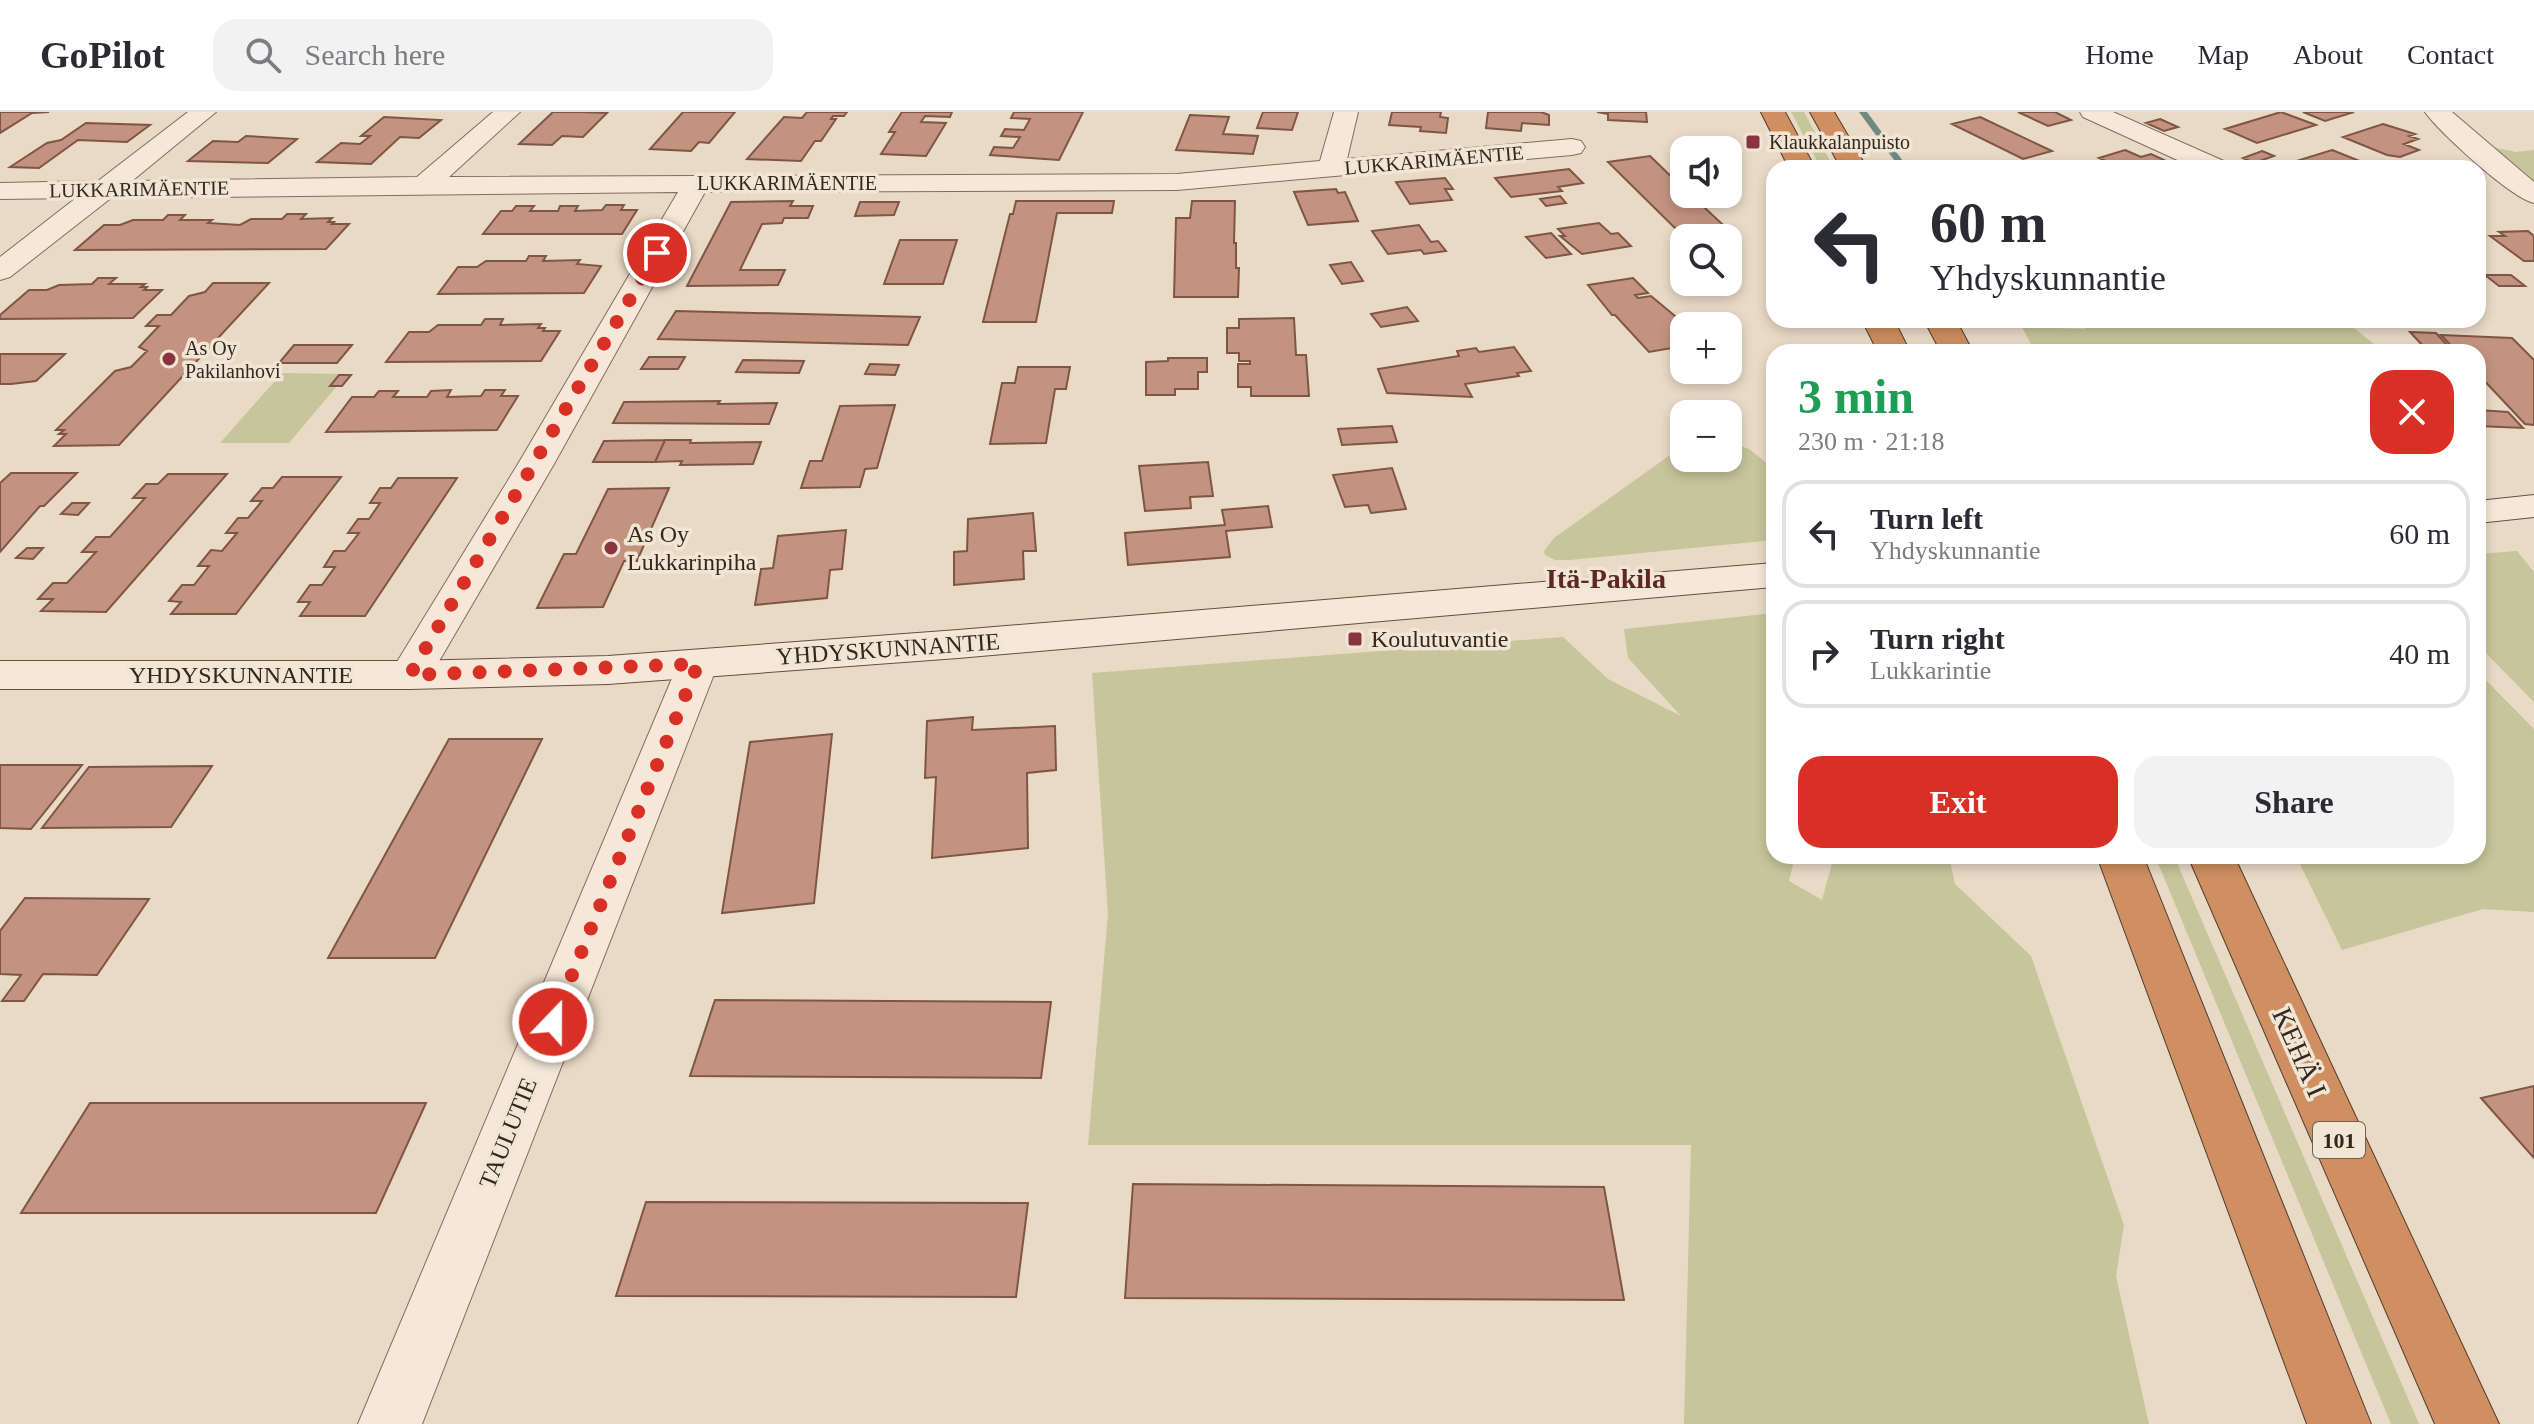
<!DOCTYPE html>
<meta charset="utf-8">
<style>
:root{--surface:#fff;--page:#f2f2f3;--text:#2b2b33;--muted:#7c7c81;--line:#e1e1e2;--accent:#d93025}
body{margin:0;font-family:Georgia,serif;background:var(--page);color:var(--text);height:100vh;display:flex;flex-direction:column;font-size:30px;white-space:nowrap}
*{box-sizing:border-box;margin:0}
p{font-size:26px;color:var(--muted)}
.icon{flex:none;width:44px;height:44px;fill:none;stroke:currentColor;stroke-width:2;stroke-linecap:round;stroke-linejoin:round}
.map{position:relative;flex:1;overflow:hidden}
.details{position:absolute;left:1766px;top:232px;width:720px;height:520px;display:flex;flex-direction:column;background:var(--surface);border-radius:24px;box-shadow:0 4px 12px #0003}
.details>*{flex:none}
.banner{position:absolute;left:1766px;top:48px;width:720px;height:168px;border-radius:24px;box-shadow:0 4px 12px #0003;background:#fff;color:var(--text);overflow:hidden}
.fabs{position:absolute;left:1670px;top:24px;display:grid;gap:16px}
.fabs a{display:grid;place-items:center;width:72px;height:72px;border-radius:16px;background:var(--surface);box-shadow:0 4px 12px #0003;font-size:40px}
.pin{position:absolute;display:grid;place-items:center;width:68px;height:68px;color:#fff;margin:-34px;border:4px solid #fff;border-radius:50%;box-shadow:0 2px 8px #0007}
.me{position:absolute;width:88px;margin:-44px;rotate:22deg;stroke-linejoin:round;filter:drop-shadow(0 0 6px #0008)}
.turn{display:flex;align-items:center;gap:28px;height:168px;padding:0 32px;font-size:36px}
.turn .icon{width:104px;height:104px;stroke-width:2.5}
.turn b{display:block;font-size:56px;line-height:68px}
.round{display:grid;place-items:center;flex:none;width:84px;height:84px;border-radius:24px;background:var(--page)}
.overview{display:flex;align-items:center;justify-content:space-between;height:136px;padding:0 32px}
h1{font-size:48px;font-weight:700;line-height:60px;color:#1e9e55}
.action{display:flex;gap:16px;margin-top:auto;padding:16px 32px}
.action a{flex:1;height:92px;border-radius:24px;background:var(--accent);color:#fff;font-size:32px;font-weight:700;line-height:92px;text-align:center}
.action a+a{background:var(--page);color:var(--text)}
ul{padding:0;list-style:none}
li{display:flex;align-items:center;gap:24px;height:108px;margin:0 16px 12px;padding:0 16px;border:4px solid var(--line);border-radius:24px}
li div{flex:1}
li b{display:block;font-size:30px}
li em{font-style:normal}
header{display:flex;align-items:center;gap:48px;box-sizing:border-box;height:112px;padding:0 40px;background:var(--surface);border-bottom:2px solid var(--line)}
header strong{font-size:38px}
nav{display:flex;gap:44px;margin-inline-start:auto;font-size:28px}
.search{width:560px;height:72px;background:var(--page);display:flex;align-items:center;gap:20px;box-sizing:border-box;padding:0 28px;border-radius:24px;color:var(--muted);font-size:30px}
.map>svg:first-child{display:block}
.green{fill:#c6c59b}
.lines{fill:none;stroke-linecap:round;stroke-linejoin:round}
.stream{fill:#6f8a80;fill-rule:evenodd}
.building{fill:#c39380;stroke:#7f5546;stroke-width:2}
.street-casing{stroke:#826c5e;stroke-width:2}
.secondary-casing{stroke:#644e41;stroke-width:2}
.highway-casing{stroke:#503c31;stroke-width:2}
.street{fill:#f5e8d8;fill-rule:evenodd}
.secondary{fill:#f5e8d8;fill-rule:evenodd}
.highway{fill:#cf8f60;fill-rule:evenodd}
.route{stroke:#d93025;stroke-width:14;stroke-dasharray:0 25.2}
.poi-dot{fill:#8a3440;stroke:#f1e5d4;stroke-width:3}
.labels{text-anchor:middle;stroke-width:7;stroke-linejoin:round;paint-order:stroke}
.far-poi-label{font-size:20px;fill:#342720;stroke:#f1e5d4;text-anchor:start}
.far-street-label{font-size:20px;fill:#342720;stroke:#f1e5d4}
.shield{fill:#f1e5d4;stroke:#6d6056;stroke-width:2}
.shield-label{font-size:22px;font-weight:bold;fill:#342720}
.poi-label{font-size:24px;fill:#342720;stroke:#f1e5d4;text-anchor:start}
.street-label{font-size:24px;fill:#342720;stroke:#f1e5d4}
.quarter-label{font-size:28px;font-weight:bold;fill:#5c2824;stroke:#f1e5d4}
.near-street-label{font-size:28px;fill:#342720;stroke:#f1e5d4}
</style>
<header>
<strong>GoPilot</strong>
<div class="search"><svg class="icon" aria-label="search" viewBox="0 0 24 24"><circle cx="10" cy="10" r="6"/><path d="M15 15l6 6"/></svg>Search here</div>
<nav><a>Home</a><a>Map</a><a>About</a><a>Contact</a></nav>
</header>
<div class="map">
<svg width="2534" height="1312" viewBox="0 0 2534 1312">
<rect width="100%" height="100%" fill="#e9dac6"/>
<path class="green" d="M1791 0H1804L1834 56H1821Z
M2491 35 2516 40 2534 38V70Z
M2078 208H2344L2384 240H2035L2022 215 2086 217Z
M282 261 347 262 289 331H220Z
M1728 330 1749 337 1773 356 1774 428 1570 448H1555L1545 443 1544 439 1554 426 1677 338 1684 336V346H1728Z
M2517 439 2534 460V590L2478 533V442Z
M1774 501V744H1795L1789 769 1822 788 1834 744H1949L1955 772 2031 844 2124 1113 2116 1164 2149 1312H1684L1691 1033H1088L1108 802 1092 561 1563 525 1608 567 1681 604 1628 546 1624 517Z
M2478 560 2534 617V800L2483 797 2342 838 2296 744H2478Z
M2155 744H2174L2419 1312H2391Z"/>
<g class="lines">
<path class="stream" d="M1859 0H1867L1908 56H1900Z"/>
</g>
<path class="building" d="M0 0H49L32 1 0 21Z
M553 0H579L607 1 583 25 562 24 552 33 519 32Z
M683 0H735L709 31 699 30 691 39 650 37Z
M807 0H847L844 4H833L831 7H836L821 29H815L801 49 747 47 784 5 802 6Z
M902 0H952L950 5 925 4 921 10 946 11 926 44 881 42 895 20H889Z
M1014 0H1083L1059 48 990 43 994 35 1013 36 1020 25 1001 24 1005 17 1024 18 1030 7 1011 6Z
M1263 0H1298L1292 18 1257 16Z
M1392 0H1441L1440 5 1448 6 1446 21 1420 19 1421 15 1389 13Z
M1488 0H1541L1549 3V13L1522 11 1521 19 1486 16Z
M1597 0H1646L1647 10 1608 8V2Z
M2018 0H2055L2071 8 2048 14Z
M2281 0 2316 13 2257 31 2225 17Z
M2303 0H2354L2325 9Z
M1190 3 1229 5 1223 22 1258 24 1253 42 1176 38Z
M384 5 441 8 419 26 400 25 371 52 317 50 341 31 360 32 370 24H361Z
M1980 5 2052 39 2023 47 1952 12Z
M2160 7 2178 15 2164 19 2146 11Z
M86 11 150 13 127 30 78 28 39 56 10 55 47 31 61 28Z
M2383 12 2415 22 2409 24 2418 27 2404 32 2419 38 2400 45 2387 43 2343 25Z
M246 24 297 27 268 51 188 49 213 29 238 30Z
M2125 38 2141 45 2151 42 2164 48 2153 51 2163 55 2121 56 2099 46Z
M2332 38 2367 52 2356 56H2274Z
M2262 39 2274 44 2254 51 2243 46Z
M1650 44 1684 77V82H1690L1736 125 1685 126 1608 50Z
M1569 57 1583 71 1558 75 1562 79 1511 85 1495 66Z
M1445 66 1453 77H1445L1452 88 1410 92 1396 70Z
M1336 77 1338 81 1345 80 1358 109 1308 113 1294 80Z
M1560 84 1566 91 1546 94 1540 87Z
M793 89 790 94H813L808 106H784L782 111 762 112 740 158H785L778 173 687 174 731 90Z
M1016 89H1114L1112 101H1057L1036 210H983L1010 102H1013Z
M1192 89H1235L1234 131H1236V156H1239L1238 185H1174L1176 106H1190Z
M860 90H899L894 103 855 104Z
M606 93H624L621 98H637L622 122H483L501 99H512L516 94H534L530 99H558L560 94H578L575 99 602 98Z
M287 102H306L301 107 332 106 328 110H334L332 112H349L326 137 75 138 104 113H120L133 108H163L168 103H185L180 108H212L208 111 240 113 251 107H282Z
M1599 111 1611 122 1618 121 1631 134 1582 142 1560 124H1565L1558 117Z
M1419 113 1431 130 1438 129 1446 139 1424 142 1421 138 1388 142 1372 119Z
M2528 119 2534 124V149H2524L2490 124H2505L2499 120Z
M1551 121 1571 142 1546 146 1526 125Z
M900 128H957L943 172H884Z
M529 144H546L543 149 580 148 577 152 601 154 584 181 438 182 458 155H477L486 149H526Z
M1351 150 1363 169 1342 172 1330 153Z
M2485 163H2511L2525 174H2499Z
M98 166H116L109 172H145L141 175H147L144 178H162L133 206 0 207V203L29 178H47L59 173 92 172Z
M1633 166 1648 181 1635 183 1638 186 1651 184 1687 214H1684V234L1649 240 1615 203H1612L1588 173Z
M213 171H269L119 333 54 334 66 322H59L64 318H56L115 259 131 255 147 239 139 235 159 214H146L157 203H171L189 184 205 180Z
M1407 195 1418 209 1381 215 1371 202Z
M676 199 920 205 908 233 658 227Z
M1294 206 1296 243H1306L1309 284H1251V275H1238V252H1250V249H1239V241H1227V216H1239V207Z
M485 207H503L500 213 541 212 538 216H545L543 219H560L541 249 386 250 409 220H429L438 213H481Z
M2410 220 2436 221 2450 236 2424 235Z
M2441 223 2512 226 2534 248V313L2525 312 2478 262V240H2457Z
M294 233H352L337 251H279Z
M1514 235 1531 259 1517 261 1519 264 1465 272 1472 285 1387 281 1378 257 1459 244 1457 239 1476 236 1479 240Z
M0 242H65L36 269 11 272H0Z
M649 245H685L678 257H641Z
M1168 246H1207V260H1198V277H1175V283H1146V250L1168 249Z
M743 248 804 249 799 261 736 260Z
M870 252 899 253 895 263 865 262Z
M1018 255H1070L1066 277H1055L1046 331 990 332 1002 271H1015Z
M339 263H351L342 274H330Z
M451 278 447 285 481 284 485 278H505L501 284H518L497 318 326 320 352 285H374L379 279H398L393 285H427L431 279Z
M720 289 718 292 777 291 769 312 613 311 624 290Z
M895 293 877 356 865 357 860 375 801 376 810 349H822L840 294Z
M2478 298 2508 300 2523 316 2478 314Z
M1392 314 1397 330 1342 333 1338 317Z
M665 328H691L690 331 761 330 753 352 680 353 682 349 655 350Z
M665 328 655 350H593L604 329Z
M1208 350 1213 384 1190 385 1191 396 1145 399 1139 354Z
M1392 356 1406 397 1371 401 1368 393 1345 395 1333 363Z
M11 361H77L44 394H40L0 440V371Z
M168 362H227L106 500 41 499 53 487H38L53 471H67L96 440H82L96 425H110L145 386H133L146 372H158Z
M282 365H341L236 502H171L181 490 169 489 182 473H194L209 454H198L211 438 222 439 237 421H226L238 406H248L262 389H251L262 376H273Z
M398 366H457L365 504H300L310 490H298L310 473H322L335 455H324L334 439H345L359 421H348L358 407H369L380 391H370L380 376H391Z
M669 376 637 449H624L603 495 537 496 564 442H576L608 377Z
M72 391H89L78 403 61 402Z
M1268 394 1272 415 1226 419 1230 445 1128 453 1125 421 1225 413 1222 398Z
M1033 401 1036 439H1023L1024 467 954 473V440L967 439 968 407Z
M846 418 842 457 830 458 827 486 755 493 761 457 773 456 778 424Z
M27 436H43L33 447 16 446Z
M973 605 972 618 1055 614 1056 658 1027 661 1028 736 932 746 936 665 925 666 927 609Z
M832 622 814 791 722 801 750 630Z
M449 627H542L435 846H328Z
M0 653H82L31 717 0 716Z
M212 654 171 715 42 716 89 655Z
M25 786 149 787 97 863 43 862 24 889H2L21 863 0 862V819Z
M715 888 1051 890 1041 966 690 964Z
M2534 974V1046L2481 986Z
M90 991H426L376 1101H21Z
M1133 1072 1604 1075 1624 1188 1125 1186Z
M646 1090 1028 1091 1016 1185 616 1184Z"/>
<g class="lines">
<defs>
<path id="street" d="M188 0H216L132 69 417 65 493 0H520L449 65 1177 62 1320 49 1334 0H1358L1347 47 1572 27 1581 29 1585 35 1581 41 1572 43 1177 78 705 80 554 352 431 563 425 573 410 577 395 573 389 563 518 352 678 80 111 86 10 165 0 168V145L76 86 0 87V71L98 69Z
M2080 0H2113L2226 50 2230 56H2195L2083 5Z
M2425 0H2452L2534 70V91C2511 86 2439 20 2425 0Z
M698 538 712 542 718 552 422 1312H358L678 552 684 542Z"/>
<path id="secondary" d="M2534 383V405L2478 411V389Z
M1774 451V475L958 546 608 572 410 577H0V549H410L608 544 958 518Z"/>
<path id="highway" d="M1761 0H1785L1815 56H1789Z
M1810 0H1834L1867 56H1841Z
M1862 208H1894L1910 240H1878Z
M1924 208H1956L1973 240H1941Z
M2097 744H2143L2371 1312H2307Z
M2188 744H2234L2499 1312H2435Z"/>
</defs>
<use href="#street" class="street-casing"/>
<use href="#secondary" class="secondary-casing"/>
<use href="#highway" class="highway-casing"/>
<use href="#street" class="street"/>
<use href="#secondary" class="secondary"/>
<use href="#highway" class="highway"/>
</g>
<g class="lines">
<path class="route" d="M553 910 698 552 410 563 657 141"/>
</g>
<g class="poi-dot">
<rect x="1745" y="22" width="16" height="16" rx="4"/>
<circle cx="169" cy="247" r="8"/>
<circle cx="611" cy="436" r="8"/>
<rect x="1347" y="519" width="16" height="16" rx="4"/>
</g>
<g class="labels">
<g class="far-poi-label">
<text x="1769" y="37">Klaukkalanpuisto</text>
<text x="185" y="243">As Oy<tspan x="185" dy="23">Pakilanhovi</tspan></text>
</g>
<g class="far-street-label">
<text transform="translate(1434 48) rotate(-5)" y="7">LUKKARIMÄENTIE</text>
<text x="787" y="78">LUKKARIMÄENTIE</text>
<text transform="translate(139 77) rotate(-1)" y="7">LUKKARIMÄENTIE</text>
</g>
<rect class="shield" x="2313" y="1010" width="52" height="36" rx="6"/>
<g class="shield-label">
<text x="2339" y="1036">101</text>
</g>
<g class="poi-label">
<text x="627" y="430">As Oy<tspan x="627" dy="28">Lukkarinpiha</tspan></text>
<text x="1371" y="535">Koulutuvantie</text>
</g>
<g class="street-label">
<text transform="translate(888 537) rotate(-4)" y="8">YHDYSKUNNANTIE</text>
<text x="241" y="571">YHDYSKUNNANTIE</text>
<text transform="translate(508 1021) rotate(-68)" y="8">TAULUTIE</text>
</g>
<g class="quarter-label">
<text x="1606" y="476">Itä-Pakila</text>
</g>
<g class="near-street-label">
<text transform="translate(2300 940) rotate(66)" y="10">KEHÄ I</text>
</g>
</g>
</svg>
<div class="fabs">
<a><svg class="icon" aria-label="sound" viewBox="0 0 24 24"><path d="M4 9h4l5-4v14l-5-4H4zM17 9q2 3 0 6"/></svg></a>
<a><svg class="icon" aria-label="search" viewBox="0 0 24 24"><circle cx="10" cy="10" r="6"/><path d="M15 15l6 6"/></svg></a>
<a>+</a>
<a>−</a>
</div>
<div class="pin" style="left:657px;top:141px;background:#d93025"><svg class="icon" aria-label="arrive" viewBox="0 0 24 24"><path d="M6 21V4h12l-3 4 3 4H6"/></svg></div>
<svg class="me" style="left:553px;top:910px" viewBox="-20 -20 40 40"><circle r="17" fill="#d93025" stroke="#fff" stroke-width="3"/><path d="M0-11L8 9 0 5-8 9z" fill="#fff"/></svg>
<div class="banner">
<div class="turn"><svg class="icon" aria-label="left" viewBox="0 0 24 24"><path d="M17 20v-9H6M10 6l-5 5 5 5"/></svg><div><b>60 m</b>Yhdyskunnantie</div></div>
</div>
<section class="details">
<div class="overview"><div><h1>3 min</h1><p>230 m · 21:18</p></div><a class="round" style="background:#d93025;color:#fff"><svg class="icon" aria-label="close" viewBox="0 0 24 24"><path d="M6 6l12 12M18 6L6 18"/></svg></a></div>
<ul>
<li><svg class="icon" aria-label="left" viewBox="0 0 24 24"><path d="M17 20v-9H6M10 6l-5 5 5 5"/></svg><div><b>Turn left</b><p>Yhdyskunnantie</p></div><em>60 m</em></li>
<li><svg class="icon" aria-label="right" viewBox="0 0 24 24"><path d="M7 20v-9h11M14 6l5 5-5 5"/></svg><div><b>Turn right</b><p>Lukkarintie</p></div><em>40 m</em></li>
</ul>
<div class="action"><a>Exit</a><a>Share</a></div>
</section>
</div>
